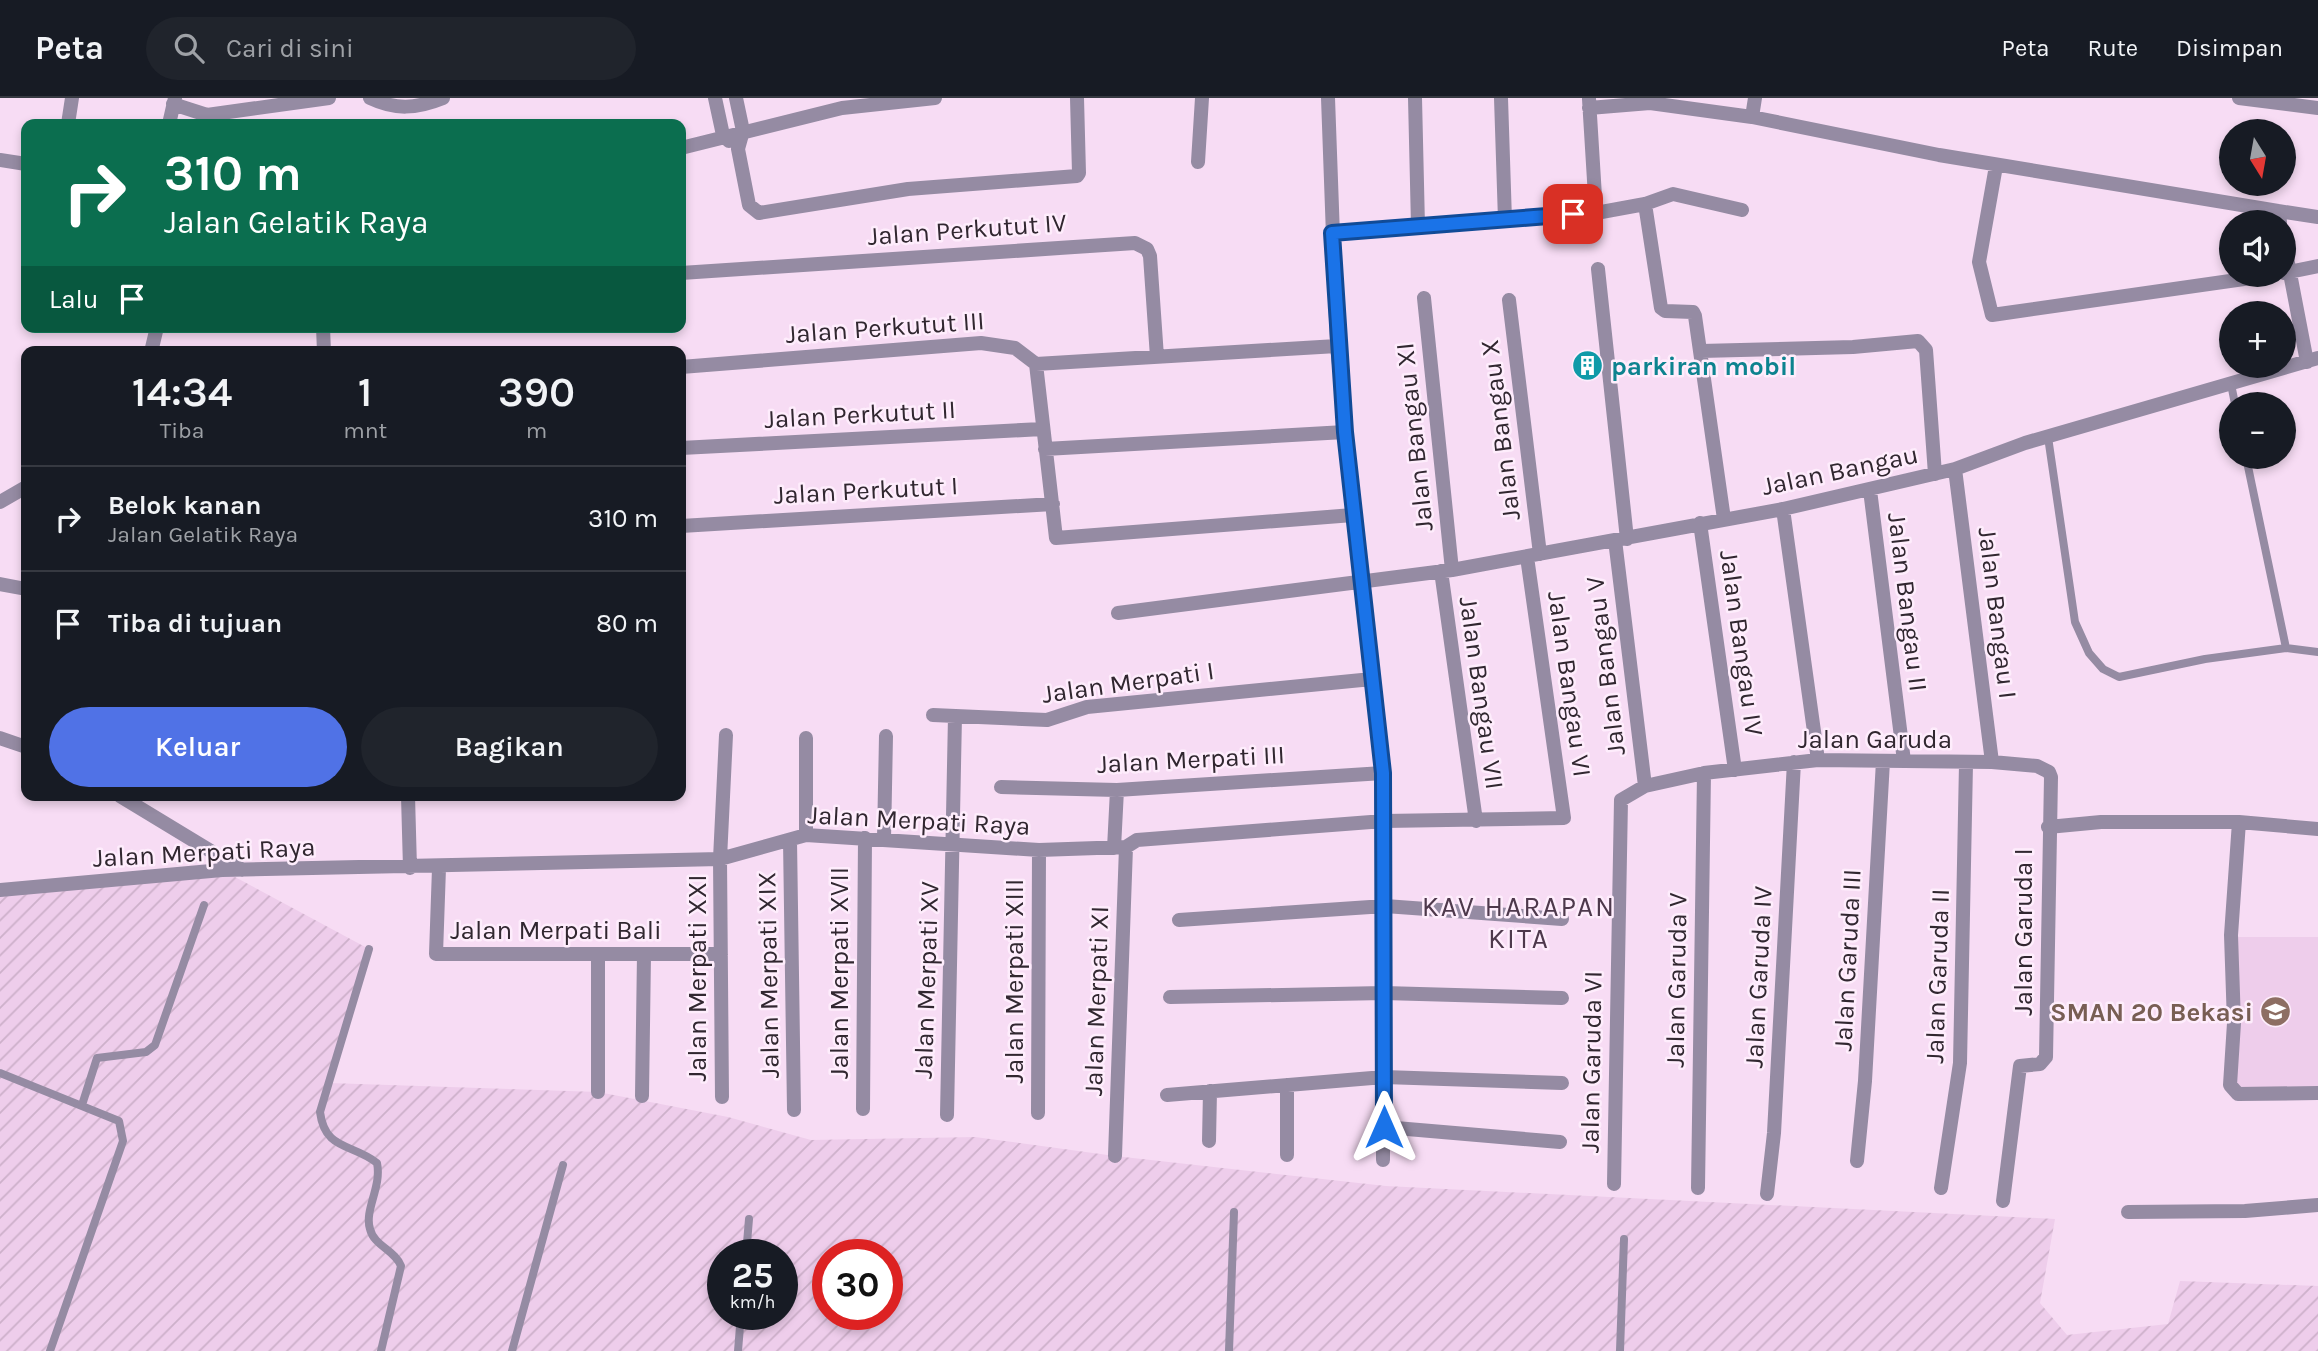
<!DOCTYPE html>
<html lang="id">
<meta charset="utf-8">
<style>
:root{--surface:#171b24;--page:#20242c;--text:#f1f3f6;--muted:#9ea1a6;--line:#363941;--accent:#5072e6}
body{margin:0;font-family:Karla,sans-serif;background:var(--page);color:var(--text);height:100vh;display:flex;flex-direction:column;font-size:26px;white-space:nowrap}
*{box-sizing:border-box;margin:0}
p{font-size:23px;color:var(--muted)}
.icon{flex:none;width:38px;height:38px;fill:none;stroke:currentColor;stroke-width:2;stroke-linecap:round;stroke-linejoin:round}
.map{position:relative;flex:1;overflow:hidden}
.side{position:absolute;left:21px;top:248px;width:665px;height:455px;display:flex;flex-direction:column;background:var(--surface);border-radius:14px;box-shadow:0 4px 10px #0003}
.side>*{flex:none}
.top-card{position:absolute;left:21px;top:21px;width:665px;height:214px;border-radius:14px;box-shadow:0 4px 10px #0003;background:#0b6e4f;color:#fff;overflow:hidden}
.needle{width:46px;rotate:169deg}
.fabs{position:absolute;left:2219px;top:21px;display:grid;gap:14px}
.fabs a{display:grid;place-items:center;width:77px;height:77px;border-radius:50%;background:var(--surface);box-shadow:0 4px 10px #0003;font-size:35px}
.speed{position:absolute;left:707px;top:1141px;display:flex;gap:14px;font-size:35px;font-weight:700;text-align:center}
.speed>*{display:grid;place-content:center;width:91px;height:91px;border-radius:50%;background:var(--surface);box-shadow:0 4px 10px #0003;line-height:1}
.speed small{font-size:18px;font-weight:400}
.speed .limit{border:10px solid #d22;background:#fff;color:#111}
.pin{position:absolute;display:grid;place-items:center;width:60px;height:60px;color:#fff;margin:-30px;border-radius:14px;box-shadow:0 4px 10px #0006}
.me{position:absolute;width:77px;margin:-38px;rotate:0deg;stroke-linejoin:round;filter:drop-shadow(0 0 5px #0008)}
.turn{display:flex;align-items:center;gap:24px;height:147px;padding:0 28px;font-size:32px}
.turn .icon{width:91px;height:91px;stroke-width:2.5}
.turn b{display:block;font-size:49px;line-height:60px}
.then{display:flex;align-items:center;height:66px;padding:0 28px;background:#0003;gap:14px;font-size:26px}
.eta{display:flex;justify-content:space-evenly;align-items:center;height:119px;text-align:center}
.eta b{font-size:42px;font-weight:600;line-height:49px}
.button{display:flex;gap:14px;margin-top:auto;padding:14px 28px}
.button a{flex:1;height:80px;border-radius:42px;background:var(--accent);color:#fff;font-size:28px;font-weight:600;line-height:80px;text-align:center}
.button a+a{background:var(--page);color:var(--text)}
ul{padding:0;list-style:none}
li{display:flex;align-items:center;gap:21px;height:105px;padding:0 28px;border-top:2px solid var(--line)}
li div{flex:1}
li b{display:block;font-size:26px}
li em{font-style:normal}
header{display:flex;align-items:center;gap:42px;box-sizing:border-box;height:98px;padding:0 35px;background:var(--surface);border-bottom:2px solid var(--line)}
header strong{font-size:33px}
nav{display:flex;gap:38px;margin-inline-start:auto;font-size:24px}
.search{width:490px;height:63px;background:var(--page);display:flex;align-items:center;gap:18px;box-sizing:border-box;padding:0 24px;border-radius:38px;color:var(--muted);font-size:26px}
.map>svg:first-child{display:block}
.built{fill:#eecdeb}
.industrial{fill:url(#industrial-furrows);fill-rule:evenodd}
.lines{fill:none;stroke-linecap:round;stroke-linejoin:round}
.service{stroke:#958ba3;stroke-width:8}
.minor{stroke:#958ba3;stroke-width:14}
.route-casing{stroke:#114b97;stroke-width:18}
.route{stroke:#1a73e8;stroke-width:12}
.labels{text-anchor:middle;stroke-width:5;stroke-linejoin:round;paint-order:stroke}
.street-label{font-size:26px;fill:#312730;stroke:#feedfc}
.culture-label{font-size:26px;font-weight:bold;fill:#0d838f;stroke:#feedfc;text-anchor:start}
.education-label{font-size:26px;font-weight:bold;fill:#785e54;stroke:#feedfc;text-anchor:end}
.neighbourhood-label{font-size:28px;letter-spacing:2px;fill:#4e394c;stroke:#feedfc}
</style>
<header>
<strong>Peta</strong>
<div class="search"><svg class="icon" aria-label="search" viewBox="0 0 24 24"><circle cx="10" cy="10" r="6"/><path d="M15 15l6 6"/></svg>Cari di sini</div>
<nav><a>Peta</a><a>Rute</a><a>Disimpan</a></nav>
</header>
<div class="map">
<svg width="2318" height="1253" viewBox="0 0 2318 1253">
<defs>
<pattern id="industrial-furrows" width="10" height="10" patternUnits="userSpaceOnUse" patternTransform="scale(1.75)"><rect width="10" height="10" fill="#eecdeb"/><path d="M-1 1l2-2M0 10L10 0M9 11l2-2" fill="none" stroke="#cdb0ca"/></pattern>
</defs>
<rect width="100%" height="100%" fill="#f7dcf4"/>
<path class="built" d="M2236 839H2318V992L2233 989Z"/>
<path class="industrial" d="M222 772 369 851 329 985 598 994 728 1019 811 1042 975 1039 1115 1058 1386 1088 2055 1121 2040 1205 2067 1237 2168 1226 2180 1183 2318 1188V1253H0V792ZM723 1157H782V1216H723ZM828 1157H887V1216H828Z"/>
<g class="lines">
<path class="service" d="M2231 286 2235 306
M2048 339 2075 524 2089 555 2103 571 2119 579 2205 561 2286 550 2318 554
M2246 359 2286 550
M369 851 320 1014C325 1053 352 1045 377 1065 382 1089 364 1112 370 1131 374 1148 395 1152 401 1168L381 1253
M0 975 119 1023 123 1043 50 1253
M82 1007 97 960 146 954 155 947 204 807
M746 1157 749 1121
M512 1253 563 1067
M738 1253 741 1216
M1229 1253 1234 1114
M1620 1253 1624 1141"/>
<path class="minor" d="M370 0C395 12 416 11 443 0
M715 0 723 37 729 43
M736 0 743 33 738 51 749 107 759 115 908 91 1077 78 1079 75 1077 0
M1328 0 1337 248 1383 675V1062
M1415 0 1418 128
M1501 0 1505 122
M2239 0 2318 10
M1589 1 1596 115
M173 6 207 17 329 0
M1589 10 1650 5 1752 19 1939 57 2278 113 2280 124
M1752 19 1755 0
M68 26 72 0
M169 26 175 0
M681 50 842 10 935 0
M0 62 26 66
M1198 64 1202 0
M1996 68 1979 164 1992 217 2272 177
M1645 106 1661 210 1665 213 1693 214 1695 218 1724 421
M2278 113 2318 119
M1332 135 1596 115 1645 106 1673 96 1742 112
M2284 144 2307 264
M1598 171 1627 441
M681 175 1135 145 1147 151 1150 158 1157 259
M2284 175 2318 168
M1424 200 1452 472
M1509 202 1540 456
M323 229 324 254
M1701 253 1853 249 1918 243 1926 252 1935 376
M151 254 157 229
M1036 266 1056 440 1353 417
M681 269 981 245 1015 250 1036 266 1337 248
M681 350 1042 331
M1045 351 1345 334
M1955 371 1992 664
M1870 392 1904 663
M0 404 26 389
M1783 411 1818 662
M1700 425 1735 672
M681 428 1053 406
M1615 442 1645 688
M1441 473 1476 723
M0 486 26 491
M1118 515 1452 472 1783 411 1955 371 2025 345 2318 260
M933 617 1047 622 1087 609 1372 581
M0 640 26 649
M806 640V737
M1001 689 1117 692 1383 675
M120 698 242 772
M408 698 410 770
M2239 724 2231 837 2234 925 2230 987 2238 996 2318 995
M2048 729 2101 724H2239L2318 731
M884 741 886 638
M790 742 794 1012
M1114 750 1117 692
M439 770 436 856H721
M0 792 222 772 720 761 806 737 1039 752 1126 749 1137 742 1384 723 1564 720 1527 459
M1179 822 1385 808 1562 821
M1170 899 1384 895 1562 900
M1287 987V1057
M598 994V857
M1167 997 1384 979 1562 985
M642 998 644 856
M722 999 720 761 726 637
M863 1011 865 740
M1038 1015 1039 752
M947 1017 955 618
M1384 1029 1560 1044
M1209 1043 1210 993
M1115 1058 1126 749
M1857 1063 1865 983 1883 663
M1614 1086 1621 702 1645 688 1704 675 1818 662 1992 664 2037 668 2049 674 2051 679 2046 959 2040 966 2020 968 2003 1103
M1698 1090 1704 675
M1941 1090 1960 965 1966 666
M1767 1096 1774 1035 1794 664
M2128 1114 2245 1113 2318 1107"/>
</g>
<g class="lines">
<defs>
<path id="route" d="M1384 1029 1383 675 1345 334 1332 135 1573 116"/>
</defs>
<use href="#route" class="route-casing"/>
<use href="#route" class="route"/>
</g>
<defs>
<symbol id="building-disc" viewBox="-11 -11 22 22"><circle r="9.5" fill="#0f9aa8" stroke="#feedfc"/><path d="M-4-6H4V6H1V3H-1V6H-4ZM-2.5-4.3h1.7v1.8h-1.7ZM.8-4.3h1.7v1.8H.8ZM-2.5-1h1.7V.8h-1.7ZM.8-1h1.7V.8H.8Z" fill="#fff"/></symbol>
<symbol id="school-disc" viewBox="-11 -11 22 22"><circle r="9.5" fill="#8d6e63" stroke="#feedfc"/><path d="M0-5L7-2L0 1L-7-2ZM-4 1L0 2.5L4 1V4Q0 6-4 4Z" fill="#fff"/></symbol>
</defs>
<g fill-rule="evenodd">
<use href="#building-disc" x="1570" y="250" width="35" height="35"/>
<use href="#school-disc" x="2258" y="896" width="35" height="35"/>
</g>
<g class="labels">
<g class="street-label">
<text transform="translate(967 131) rotate(-4)" y="9">Jalan Perkutut IV</text>
<text transform="translate(885 229) rotate(-4)" y="9">Jalan Perkutut III</text>
<text transform="translate(860 316) rotate(-3)" y="9">Jalan Perkutut II</text>
<text transform="translate(1500 332) rotate(-97)" y="9">Jalan Bangau X</text>
<text transform="translate(1414 339) rotate(-96)" y="9">Jalan Bangau XI</text>
<text transform="translate(1840 372) rotate(-12)" y="9">Jalan Bangau</text>
<text transform="translate(866 392) rotate(-3)" y="9">Jalan Perkutut I</text>
<text transform="translate(1908 504) rotate(83)" y="9">Jalan Bangau II</text>
<text transform="translate(1998 515) rotate(83)" y="9">Jalan Bangau I</text>
<text transform="translate(1742 545) rotate(82)" y="9">Jalan Bangau IV</text>
<text transform="translate(1605 568) rotate(-97)" y="9">Jalan Bangau V</text>
<text transform="translate(1128 584) rotate(-8)" y="9">Jalan Merpati I</text>
<text transform="translate(1570 586) rotate(82)" y="9">Jalan Bangau VI</text>
<text transform="translate(1482 595) rotate(82)" y="9">Jalan Bangau VII</text>
<text x="1875" y="650">Jalan Garuda</text>
<text transform="translate(1191 661) rotate(-3)" y="9">Jalan Merpati III</text>
<text transform="translate(919 722) rotate(3)" y="9">Jalan Merpati Raya</text>
<text transform="translate(204 754) rotate(-3)" y="9">Jalan Merpati Raya</text>
<text x="556" y="841">Jalan Merpati Bali</text>
<text transform="translate(2023 834) rotate(-90)" y="9">Jalan Garuda I</text>
<text transform="translate(1847 862) rotate(-87)" y="9">Jalan Garuda III</text>
<text transform="translate(839 875) rotate(-90)" y="9">Jalan Merpati XVII</text>
<text transform="translate(768 877) rotate(-91)" y="9">Jalan Merpati XIX</text>
<text transform="translate(1937 878) rotate(-88)" y="9">Jalan Garuda II</text>
<text transform="translate(1758 879) rotate(-87)" y="9">Jalan Garuda IV</text>
<text transform="translate(697 880) rotate(-90)" y="9">Jalan Merpati XXI</text>
<text transform="translate(926 882) rotate(-88)" y="9">Jalan Merpati XV</text>
<text transform="translate(1676 882) rotate(-89)" y="9">Jalan Garuda V</text>
<text transform="translate(1014 883) rotate(-90)" y="9">Jalan Merpati XIII</text>
<text transform="translate(1096 903) rotate(-88)" y="9">Jalan Merpati XI</text>
<text transform="translate(1591 964) rotate(-89)" y="9">Jalan Garuda VI</text>
</g>
<g class="culture-label">
<text x="1611" y="277">parkiran mobil</text>
</g>
<g class="education-label">
<text x="2253" y="923">SMAN 20 Bekasi</text>
</g>
<g class="neighbourhood-label">
<text x="1519" y="818">KAV HARAPAN<tspan x="1519" dy="32">KITA</tspan></text>
</g>
</g>
</svg>
<div class="fabs">
<a><svg class="needle" viewBox="-14 -14 28 28"><path d="M0-13l5 13h-10z" fill="#e53935"/><path d="M0 13l5-13h-10z" fill="#9ea1a6"/></svg></a>
<a><svg class="icon" aria-label="sound" viewBox="0 0 24 24"><path d="M4 9h4l5-4v14l-5-4H4zM17 9q2 3 0 6"/></svg></a>
<a>+</a>
<a>−</a>
</div>
<div class="speed"><div>25<small>km/h</small></div><div class="limit">30</div></div>
<div class="pin" style="left:1573px;top:116px;background:#d93025"><svg class="icon" aria-label="arrive" viewBox="0 0 24 24"><path d="M6 21V4h12l-3 4 3 4H6"/></svg></div>
<svg class="me" style="left:1384px;top:1029px" viewBox="-20 -20 40 40"><path d="M0-17L14 15 0 8-14 15z" fill="#1a73e8" stroke="#fff" stroke-width="4"/></svg>
<div class="top-card">
<div class="turn"><svg class="icon" aria-label="right" viewBox="0 0 24 24"><path d="M7 20v-9h11M14 6l5 5-5 5"/></svg><div><b>310 m</b>Jalan Gelatik Raya</div></div>
<div class="then">Lalu<svg class="icon" aria-label="arrive" viewBox="0 0 24 24"><path d="M6 21V4h12l-3 4 3 4H6"/></svg></div>
</div>
<section class="side">
<div class="eta">
<div><b>14:34</b><p>Tiba</p></div>
<div><b>1</b><p>mnt</p></div>
<div><b>390</b><p>m</p></div>
</div>
<ul>
<li><svg class="icon" aria-label="right" viewBox="0 0 24 24"><path d="M7 20v-9h11M14 6l5 5-5 5"/></svg><div><b>Belok kanan</b><p>Jalan Gelatik Raya</p></div><em>310 m</em></li>
<li><svg class="icon" aria-label="arrive" viewBox="0 0 24 24"><path d="M6 21V4h12l-3 4 3 4H6"/></svg><div><b>Tiba di tujuan</b></div><em>80 m</em></li>
</ul>
<div class="button"><a>Keluar</a><a>Bagikan</a></div>
</section>
</div>
